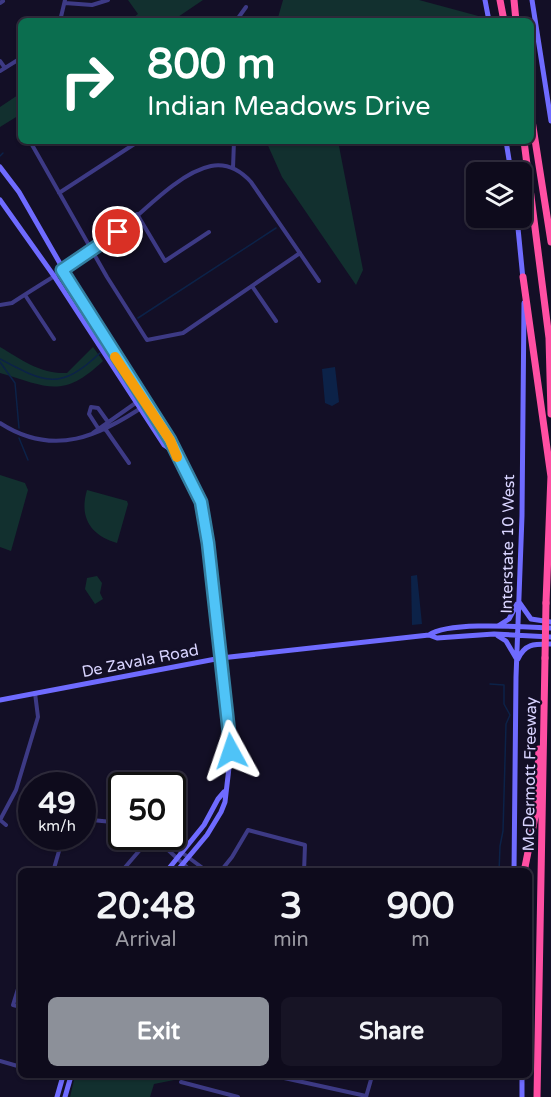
<!DOCTYPE html>
<style>
:root{--surface:#0e0b1c;--page:#171425;--text:#f1f3f6;--muted:#9b9ba3;--line:#2e2b3b;--accent:#8c9099}
body{margin:0;font-family:"Varela Round",sans-serif;background:var(--page);color:var(--text);height:100vh;display:flex;flex-direction:column;font-size:22px;white-space:nowrap}
*{box-sizing:border-box;margin:0}
p{font-size:20px;color:var(--muted)}
.icon{flex:none;width:33px;height:33px;fill:none;stroke:currentColor;stroke-width:2;stroke-linecap:round;stroke-linejoin:round}
.map{position:relative;flex:1;overflow:hidden}
.panel{position:absolute;left:18px;top:868px;width:514px;height:210px;display:flex;flex-direction:column;background:var(--surface);border-radius:9px;box-shadow:0 2px 4px #0004,0 0 0 2px var(--line)}
.panel>*{flex:none}
.banner{position:absolute;left:18px;top:18px;width:516px;height:126px;border-radius:9px;box-shadow:0 2px 4px #0004,0 0 0 2px var(--line);background:#0b6e4f;color:#fff;overflow:hidden}
.controls{position:absolute;left:466px;top:162px;display:grid;gap:12px}
.controls a{display:grid;place-items:center;width:66px;height:66px;border-radius:9px;background:var(--surface);box-shadow:0 2px 4px #0004,0 0 0 2px var(--line);font-size:30px}
.speed{position:absolute;left:18px;top:772px;display:flex;gap:12px;font-size:30px;font-weight:700;text-align:center}
.speed>*{display:grid;place-content:center;width:78px;height:78px;border-radius:50%;background:var(--surface);box-shadow:0 2px 4px #0004,0 0 0 2px var(--line);line-height:1}
.speed small{font-size:15px;font-weight:400}
.speed .limit{border:3px solid #111;border-radius:9px;background:#fff;color:#111}
.pin{position:absolute;display:grid;place-items:center;width:51px;height:51px;color:#fff;margin:-26px;border:3px solid #fff;border-radius:50%;box-shadow:0 2px 6px #0007}
.me{position:absolute;width:66px;margin:-33px;rotate:355deg;stroke-linejoin:round;filter:drop-shadow(0 0 4px #0008)}
.turn{display:flex;align-items:center;gap:21px;height:126px;padding:0 30px;font-size:27px}
.turn .icon{width:78px;height:78px;stroke-width:2.5}
.turn b{display:block;font-size:42px;line-height:51px}
.eta{display:flex;justify-content:space-evenly;align-items:center;height:102px;text-align:center}
.eta b{font-size:36px;font-weight:800;line-height:42px}
.cta{display:flex;gap:12px;margin-top:auto;padding:12px 30px}
.cta a{flex:1;height:69px;border-radius:9px;background:var(--accent);color:#fff;font-size:24px;font-weight:800;line-height:69px;text-align:center}
.cta a+a{background:var(--page);color:var(--text)}
.map>svg:first-child{display:block}
.green{fill:#12302f}
.water{fill:#0c2248}
.lines{fill:none;stroke-linecap:round;stroke-linejoin:round}
.stream{stroke:#0c2248;stroke-width:1.5}
.minor{stroke:#3d3a85;stroke-width:4}
.secondary{stroke:#6f6bff;stroke-width:5}
.motorway{stroke:#ff4fa3;stroke-width:7}
.motorway-bridge{stroke:#ff4fa3;stroke-width:7}
.route-casing{stroke:#337fa1;stroke-width:15}
.route{stroke:#4fc3f7;stroke-width:10}
.slow{stroke:#f59e0b;stroke-width:10}
.labels{text-anchor:middle;stroke-width:4.5;stroke-linejoin:round;paint-order:stroke}
.street-label{font-size:16px;fill:#d9d4ff;stroke:#130f26}
</style>
<div class="map">
<svg width="551" height="1097" viewBox="0 0 551 1097">
<rect width="100%" height="100%" fill="#130f26"/>
<path class="green" d="M128 0H203L172 21H129L138 14Z
M283 0H419L482 17 483 21H277Z
M21 93V114L0 127V107Z
M266 141H338L363 270 356 285 282 177Z
M0 347C22 360 40 374 67 373L93 347 103 361C63 399 48 387 0 373Z
M0 475 25 483 28 490 11 551 0 547Z
M87 490 127 501 128 504 117 543C90 535 79 517 87 490Z
M97 576 102 583 100 593 103 599 95 604 85 589 87 578Z
M75 1076H166L179 1079 154 1084 150 1097H70Z"/>
<path class="water" d="M335 367 339 402 332 406 325 403 322 369Z
M417 575 422 624 412 625 411 576Z"/>
<g class="lines">
<path class="stream" d="M0 156 3 153
M138 318 276 228
M0 359C45 383 60 391 100 353
M0 362 15 383 19 428
M19 438 28 460
M490 684 504 685V704L510 715 506 724 503 831 500 846 499 872"/>
<path class="minor" d="M0 3 3 1
M65 3 92 5 108 0
M60 21 65 0
M236 21 246 7
M0 61 5 68
M0 71 21 58
M34 141 31 143 107 277 147 340 183 333 300 253
M233 168 234 141
M59 193 139 141
M137 214 165 261 209 232
M252 286 276 321
M25 295 54 339
M0 305 12 303C44 282 77 263 108 241 136 220 176 173 211 166 227 163 240 170 251 182L319 281
M0 423C54 458 100 436 147 404
M106 429 108 422 98 408 91 407 89 414 98 428 106 430 129 463
M93 433 137 402
M82 819 122 823
M0 820 16 790 38 717 35 693
M0 820 6 825
M154 837 192 872
M161 837 208 872
M53 872 63 837
M121 872 151 837
M220 872 232 857 248 830 305 845 304 872
M21 979 13 1005 21 1007
M0 1061 21 1067
M275 1076 366 1096
M181 1082 238 1097
M366 1097 372 1076"/>
<path class="secondary" d="M485 0 489 21
M532 0 551 121
M506 141 511 172
M0 167 19 192 112 354 170 440 197 494 205 518 230 759 225 802 221 812 207 835 176 872
M0 200 54 276 164 445 173 451
M517 218 523 279
M519 602 531 619 551 622
M498 626 509 619 517 604
M429 635C448 621 525 627 551 628
M498 636 506 641 516 658
M518 659C525 643 535 644 551 644
M0 700 221 658 429 635 437 638 494 634 551 637
M166 872 204 825 218 799 224 792
M514 872 516 677 522 516 524 303
M57 1097 63 1076
M65 1097 71 1076
M522 1097V1076"/>
<path class="motorway" d="M500 0 504 21
M514 0 516 21
M531 114 551 242
M524 141 549 338 551 414
M523 277 551 477
M546 603 551 475
M524 872 536 812 539 749
M537 1097 545 658"/>
<path class="motorway-bridge" d="M545 658 546 603"/>
</g>
<g class="lines">
<defs>
<path id="route" d="M118 232 62 270 170 440 201 502 208 543 231 751"/>
</defs>
<use href="#route" class="route-casing"/>
<use href="#route" class="route"/>
<path class="slow" d="M115 357 170 440 177 457"/>
</g>
<g class="labels">
<g class="street-label">
<text transform="translate(507 544) rotate(-89)" y="6">Interstate 10 West</text>
<text transform="translate(140 660) rotate(-11)" y="6">De Zavala Road</text>
<text transform="translate(529 774) rotate(-89)" y="6">McDermott Freeway</text>
</g>
</g>
</svg>
<div class="controls">
<a><svg class="icon" aria-label="layers" viewBox="0 0 24 24"><path d="M12 4l9 5-9 5-9-5zM3 14l9 5 9-5"/></svg></a>
</div>
<div class="speed"><div>49<small>km/h</small></div><div class="limit">50</div></div>
<div class="pin" style="left:118px;top:232px;background:#d93025"><svg class="icon" aria-label="arrive" viewBox="0 0 24 24"><path d="M6 21V4h12l-3 4 3 4H6"/></svg></div>
<svg class="me" style="left:231px;top:751px" viewBox="-20 -20 40 40"><path d="M0-17L14 15 0 8-14 15z" fill="#4fc3f7" stroke="#fff" stroke-width="4"/></svg>
<div class="banner">
<div class="turn"><svg class="icon" aria-label="right" viewBox="0 0 24 24"><path d="M7 20v-9h11M14 6l5 5-5 5"/></svg><div><b>800 m</b>Indian Meadows Drive</div></div>
</div>
<section class="panel">
<div class="eta">
<div><b>20:48</b><p>Arrival</p></div>
<div><b>3</b><p>min</p></div>
<div><b>900</b><p>m</p></div>
</div>
<div class="cta"><a>Exit</a><a>Share</a></div>
</section>
</div>
